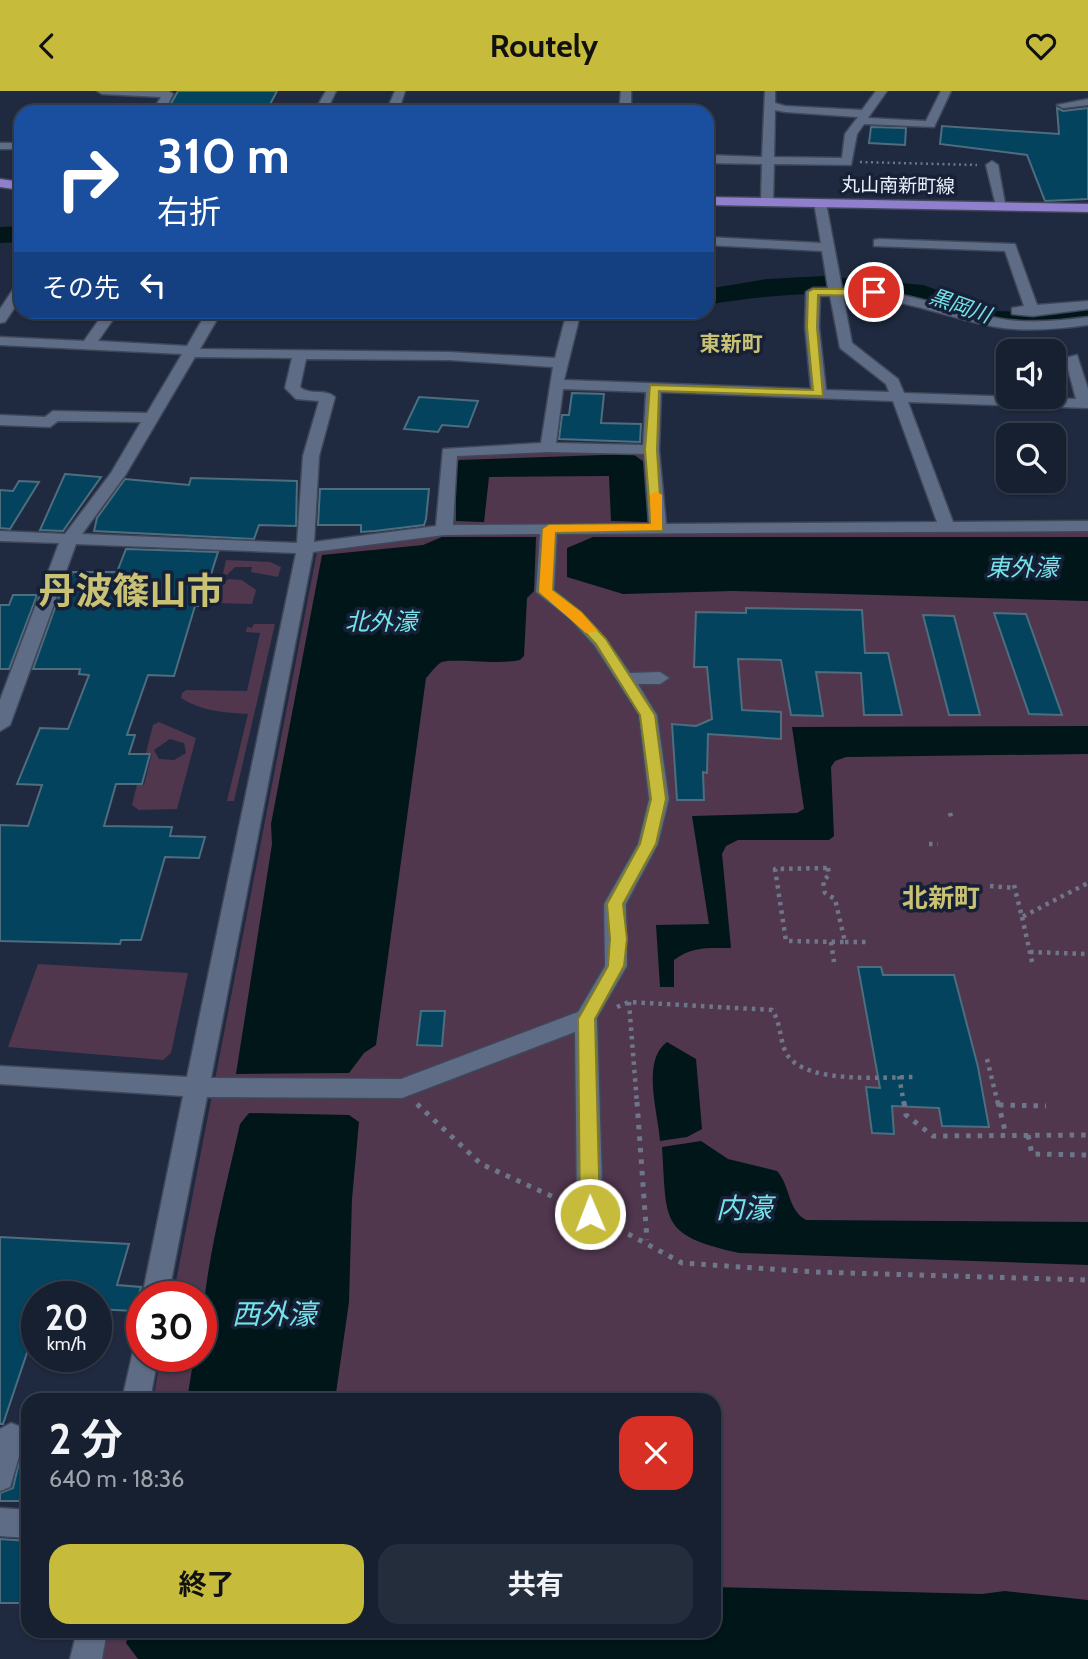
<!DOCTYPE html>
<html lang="ja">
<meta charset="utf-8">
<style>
:root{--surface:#172030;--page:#242d3c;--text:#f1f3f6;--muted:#9ea3ab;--line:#363e4c;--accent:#c7bb3c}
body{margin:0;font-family:Cabin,"Noto Sans JP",sans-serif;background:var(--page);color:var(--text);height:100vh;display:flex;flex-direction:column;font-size:26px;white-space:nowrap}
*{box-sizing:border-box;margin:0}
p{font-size:23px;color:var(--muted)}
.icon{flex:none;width:38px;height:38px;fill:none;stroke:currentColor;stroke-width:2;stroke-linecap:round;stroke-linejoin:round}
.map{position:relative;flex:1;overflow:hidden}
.panel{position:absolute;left:21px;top:1302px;width:700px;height:245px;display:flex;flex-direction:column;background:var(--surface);border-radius:21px;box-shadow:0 2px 5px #0004,0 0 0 2px var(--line)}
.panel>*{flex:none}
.banner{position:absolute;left:14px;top:14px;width:700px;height:214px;border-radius:21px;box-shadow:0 2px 5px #0004,0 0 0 2px var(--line);background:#1a4fa0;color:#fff;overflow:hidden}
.buttons{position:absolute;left:996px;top:248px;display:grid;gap:14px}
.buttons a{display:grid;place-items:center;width:70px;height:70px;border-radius:14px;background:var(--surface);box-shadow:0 2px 5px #0004,0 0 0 2px var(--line);font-size:35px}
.speed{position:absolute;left:21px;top:1190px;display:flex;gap:14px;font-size:35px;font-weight:700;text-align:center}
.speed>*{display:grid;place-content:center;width:91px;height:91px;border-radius:50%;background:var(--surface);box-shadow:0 2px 5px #0004,0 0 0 2px var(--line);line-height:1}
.speed small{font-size:18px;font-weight:400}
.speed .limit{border:10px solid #d22;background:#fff;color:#111}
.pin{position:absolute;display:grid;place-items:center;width:60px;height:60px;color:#fff;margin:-30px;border:4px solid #fff;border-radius:50%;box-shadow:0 2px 7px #0007}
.me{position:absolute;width:77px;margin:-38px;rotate:359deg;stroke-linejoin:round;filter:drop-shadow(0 0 5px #0008)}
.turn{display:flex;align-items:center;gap:24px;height:147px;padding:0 28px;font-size:32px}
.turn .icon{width:91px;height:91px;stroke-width:2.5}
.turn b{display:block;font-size:49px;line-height:60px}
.then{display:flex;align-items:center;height:66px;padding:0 28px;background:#0003;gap:14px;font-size:26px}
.round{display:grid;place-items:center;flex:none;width:74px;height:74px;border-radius:21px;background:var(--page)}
.headline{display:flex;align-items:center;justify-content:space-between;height:119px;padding:0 28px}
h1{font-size:42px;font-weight:700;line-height:52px}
.button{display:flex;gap:14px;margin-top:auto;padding:14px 28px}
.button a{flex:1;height:80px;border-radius:21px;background:var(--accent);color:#111;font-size:28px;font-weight:700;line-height:80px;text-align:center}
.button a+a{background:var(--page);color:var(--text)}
header{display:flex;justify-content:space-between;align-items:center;height:91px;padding:0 28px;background:var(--accent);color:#111;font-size:32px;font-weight:700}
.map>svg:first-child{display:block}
.green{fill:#50374e;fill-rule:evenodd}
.water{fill:#011618}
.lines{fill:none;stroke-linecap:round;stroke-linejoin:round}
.river{fill:#011618;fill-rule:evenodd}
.building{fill:#04435d;stroke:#4e6d7e;stroke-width:2}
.minor-casing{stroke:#3f4759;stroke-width:3}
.major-casing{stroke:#3f4759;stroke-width:3}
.path-far2{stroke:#6e778a;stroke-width:2.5;stroke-dasharray:2 3.5;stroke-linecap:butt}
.path-far1{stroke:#6e778a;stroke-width:4.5;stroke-dasharray:3.5 5;stroke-linecap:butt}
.path{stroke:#6e778a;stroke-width:5;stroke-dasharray:4.5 7;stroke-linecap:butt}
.minor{fill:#5f6c86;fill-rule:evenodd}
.major{fill:#907fcc;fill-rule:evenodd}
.route{fill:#c7bb3c;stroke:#817a27;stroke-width:2}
.slow{fill:#f59e0b}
.labels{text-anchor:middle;stroke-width:7;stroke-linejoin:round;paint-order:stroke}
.far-street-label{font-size:19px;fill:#eaf0fc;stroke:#162036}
.far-water-label{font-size:21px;font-style:italic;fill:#74e4ea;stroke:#162036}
.far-quarter-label{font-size:21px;font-weight:bold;fill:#c9c274;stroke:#162036}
.water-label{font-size:24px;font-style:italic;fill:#74e4ea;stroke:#162036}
.quarter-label{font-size:26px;font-weight:bold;fill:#c9c274;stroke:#162036}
.near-water-label{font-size:28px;font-style:italic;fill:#74e4ea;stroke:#162036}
.town-label{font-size:37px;font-weight:bold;fill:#c9c274;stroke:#162036}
</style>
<header><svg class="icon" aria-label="back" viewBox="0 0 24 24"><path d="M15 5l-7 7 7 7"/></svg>Routely<svg class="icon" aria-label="heart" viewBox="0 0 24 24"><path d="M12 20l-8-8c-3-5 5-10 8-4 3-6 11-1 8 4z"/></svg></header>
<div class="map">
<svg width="1088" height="1568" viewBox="0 0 1088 1568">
<rect width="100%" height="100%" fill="#1f2a40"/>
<path class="green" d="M651 358 654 438 1088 440V1568H102L108 1540H714V1309H153L161 1265H201V1206H173L317 461 451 444 458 360Z
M226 469 270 471 281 476 278 486 251 481 252 476H235L227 484 223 483Z
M229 488 242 489 256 499 252 513 217 512 222 492Z
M254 533H275L234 710H227L248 623C223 621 204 621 181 607L182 602 186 599 247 600 260 542 246 541 247 536 252 537Z
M159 631 196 647 177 718 139 719 132 714 137 694H144L152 662H146L153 634ZM170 648 184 652 186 662 174 669 159 668 154 659Z
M38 873 188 882 171 962 163 969 8 956Z"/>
<path class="water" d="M633 363 644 371 648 431 611 430 609 385 489 386 484 431 456 430V373L459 369Z
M442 446H536L534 500 527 507 524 565 520 569C500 574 452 567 442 571 436 574 431 582 426 587L376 954 364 962 349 982 236 983 272 753 271 733 322 464 423 454Z
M593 446H1088V510L733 500 623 503 567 486V457Z
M1088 635V663L846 666 835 670 831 676 834 745 829 749H738L726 755 722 763 731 857C709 857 692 855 674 869V896H660L656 834 709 833 692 725 797 722 804 718 792 636Z
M667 951 696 968 702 1038 687 1046 660 1050C658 1021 641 970 667 951Z
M249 1022 349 1024 359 1031 352 1108 349 1211 335 1309H187L194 1265H201C201 1186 223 1110 240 1033Z
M701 1050 728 1068 777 1080C791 1096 787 1118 806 1129L1088 1131V1174L739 1162C659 1144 667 1131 662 1056Z
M714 1496 982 1503 1005 1500 1088 1509V1568H138L126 1552 130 1540H714Z"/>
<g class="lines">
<path class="river" d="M21 135V151L0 152V136Z
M823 185 923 194 997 220 1054 222 1088 216V232C1047 240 1006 240 966 228 949 224 933 212 916 209 845 198 777 202 707 214V198L767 188Z"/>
</g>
<path class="building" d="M178 0H277L266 21 168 18Z
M1057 17 1063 20 1088 17V108L1045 110 1027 64 940 53 942 35 1059 43Z
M871 36 906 37 905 54 869 52Z
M572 302 604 303 601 332 641 333 640 351 559 348 562 324H569Z
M419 306 478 310 468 336 442 334 438 341 404 338Z
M65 383 101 386 63 440 40 439Z
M191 387 297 390 296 435 259 434 254 448 94 440 97 427 125 388 189 394Z
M19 390 39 391 10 438 0 437V399L13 400Z
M320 398H429L426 428 424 434 375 440 361 441V434H318Z
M126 458 218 461 201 515H195L174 585 148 584 127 644H135L129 663H150L142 693H116L104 735 172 736 170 745 205 746 199 767 165 766 141 849H121L120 853 0 850V734L28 735 42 694 17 693 40 637 68 638 89 584 79 583 80 578H33L60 503H64L73 481H117Z
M13 504H37L9 578H0V514H9Z
M746 517 862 519 865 562H888L902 624H864L861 582 816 581 823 625 791 624 781 569 738 568 742 619 781 621V648L708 643 707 682 703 681 704 709H677L672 633 696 635 712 628 707 576H694L696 521 746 522Z
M994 522 1026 523 1062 624 1029 623Z
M923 524 954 525 980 624H949Z
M858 876H881L883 884H954L978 976 989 1036 942 1035 939 1017 892 1015 894 1043 872 1042 866 996 880 997Z
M421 920H445L442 955 417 954Z
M0 1146 129 1153 117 1194 141 1196 134 1220 96 1218V1206H37V1232L3 1333H0Z
M26 1341H28V1410H0V1402L13 1397Z
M0 1448 28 1450V1464L21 1489H28L25 1512H0Z"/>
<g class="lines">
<defs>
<path id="minor" d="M97 0H169L173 3 164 21H152L161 6 102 3Z
M326 0H336L326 21H314Z
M395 0H405L398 21H386Z
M621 0H631V21H619Z
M765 0H775V12L785 15 862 19 876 0H887L868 27 926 30 941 0H951L934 36 864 33 857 43 851 74 774 73 773 111 767 115 761 111 762 73 707 72V64L762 66ZM775 19 785 21 858 26 845 43 842 67 774 66Z
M1088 8V14L1063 17 1057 14Z
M0 52H21V58H0Z
M992 70 998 74 1006 118 996 115 986 74Z
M820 108 826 112 842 197C896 197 943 216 996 227 1025 233 1059 230 1088 226V234C1059 238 1026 241 996 236 944 226 898 205 843 205L852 252 898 288 904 302 1076 308 1065 267 1077 264 1088 298V317L908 311 953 431 1088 430V440L557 443 554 499C586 523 608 548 630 582L660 581 669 587 660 593H638L657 624 669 708 658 753 626 813 627 875 597 927 603 1123 599 1131 590 1134 581 1131 577 1123 575 941 402 1007 207 1006 168 1206H142L183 1005 0 993V975L187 986 296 462 76 453 10 634 0 640V609L59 452 0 450V440L65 443 111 382 141 331 58 330 50 336 0 334V324L45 326 53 320 147 322 182 263 0 254V246L84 250 105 220H119L98 250 187 255 202 229 134 224 127 220H222L200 258 449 261 555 267 567 220H581L564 289 811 298 805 236 806 201 813 197H828L822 160 707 154V146L821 152 814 112ZM820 205H830L840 257 886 293 889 301 826 299 819 236ZM195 266 292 267 285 297 296 308 319 310 303 365 297 452 82 443 126 383ZM306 268 449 269 553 276 541 352 443 358 436 435 314 451 319 365 335 306C325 297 310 305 300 296ZM563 298 646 301 643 354 556 352ZM661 301 893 310 937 431 666 433 659 359ZM548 361 644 363 649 433 453 434 457 365ZM540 443 536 501 570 528 594 554 639 624 649 708 638 753 604 813 605 875 578 921 401 988 211 987 313 461 444 444Z
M879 148 1015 153 1037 214 1088 210V218L1033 225 1012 223V217L1024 215 1005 160 874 155V149Z
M21 193V207L5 231 0 232V218L16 194Z
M142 1253V1265H158L150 1309H122L134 1256Z
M11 1332 21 1336 25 1345 10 1396 0 1400V1338Z
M0 1417 28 1419V1447L0 1445Z
M77 1540H107L102 1568H70Z"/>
<path id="major" d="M0 88 21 91V99L0 96Z
M707 106 1088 113V121L707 114Z"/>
</defs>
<use href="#minor" class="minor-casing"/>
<use href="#major" class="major-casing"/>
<path class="path-far2" d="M860 71 977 74"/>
<path class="path-far1" d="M950 722 952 729
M929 753H938
M828 777 829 784 823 790 825 802 835 808 845 851 786 850 775 778Z
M1014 794 1022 826 1088 792
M990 795 1015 797
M1022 826 1033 875
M831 851 834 871
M845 851H868
M1030 861 1088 863
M629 911 637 1013
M617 916 629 911 772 919C782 933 779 952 788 965 808 993 883 986 914 986
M987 968 998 1013
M899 985 904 1013"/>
<path class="path" d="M637 1011 647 1149
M904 1011 906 1024 933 1045 1088 1044
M998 1011 1006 1044
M417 1013 481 1073 569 1113
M999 1014 1046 1015
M1028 1044 1032 1063 1088 1064
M608 1132 682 1172 815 1181 1088 1189"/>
<use href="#minor" class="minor"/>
<use href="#major" class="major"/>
</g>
<path class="route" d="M813 198H874L879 201 874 205 818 204 817 236 823 305 659 300 657 359 662 439 555 441 552 499 581 521 606 548 655 624 666 708 656 753 623 813 627 848 624 875 595 928 600 1123 597 1128H583L580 1123 578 928 608 875 610 848 607 813 640 753 651 708 640 624 596 553 572 527 539 501 543 438 549 434 651 433 645 359 650 294 813 299 807 236 808 201Z"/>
<path class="slow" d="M656 400 662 404V439L555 441 552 499 581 521 598 540 586 542 539 501 543 438 549 434 651 433 650 404Z"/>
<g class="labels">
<g class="far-street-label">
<text transform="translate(898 94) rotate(1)" y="7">丸山南新町線</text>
</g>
<g class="far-water-label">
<text transform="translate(960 215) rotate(19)" y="7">黒岡川</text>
</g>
<g class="far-quarter-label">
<text x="731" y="260">東新町</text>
</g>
<g class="water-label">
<text x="1022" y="485">東外濠</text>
<text x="381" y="539">北外濠</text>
</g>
<g class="quarter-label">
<text x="941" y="816">北新町</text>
</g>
<g class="near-water-label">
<text x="744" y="1127">内濠</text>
<text x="274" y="1233">西外濠</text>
</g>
<g class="town-label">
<text x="131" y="513">丹波篠山市</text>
</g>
</g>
</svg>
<div class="buttons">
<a><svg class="icon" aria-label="sound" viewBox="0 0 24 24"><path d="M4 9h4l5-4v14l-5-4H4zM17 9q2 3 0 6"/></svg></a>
<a><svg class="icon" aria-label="search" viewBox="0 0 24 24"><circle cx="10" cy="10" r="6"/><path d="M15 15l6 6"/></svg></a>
</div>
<div class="speed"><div>20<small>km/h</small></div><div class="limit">30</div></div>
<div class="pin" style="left:874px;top:201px;background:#d93025"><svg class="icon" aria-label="arrive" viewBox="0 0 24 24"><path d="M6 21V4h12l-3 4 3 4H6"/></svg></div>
<svg class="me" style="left:590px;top:1123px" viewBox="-20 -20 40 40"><circle r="17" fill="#c7bb3c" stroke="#fff" stroke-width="3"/><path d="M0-11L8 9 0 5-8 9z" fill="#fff"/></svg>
<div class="banner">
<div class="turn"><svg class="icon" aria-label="right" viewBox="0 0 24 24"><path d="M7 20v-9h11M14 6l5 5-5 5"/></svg><div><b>310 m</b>右折</div></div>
<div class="then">その先<svg class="icon" aria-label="left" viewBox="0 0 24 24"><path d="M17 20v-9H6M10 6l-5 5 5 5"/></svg></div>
</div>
<section class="panel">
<div class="headline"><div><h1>2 分</h1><p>640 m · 18:36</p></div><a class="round" style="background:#d93025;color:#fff"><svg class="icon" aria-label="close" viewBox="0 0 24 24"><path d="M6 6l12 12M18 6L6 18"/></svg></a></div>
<div class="button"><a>終了</a><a>共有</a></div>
</section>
</div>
